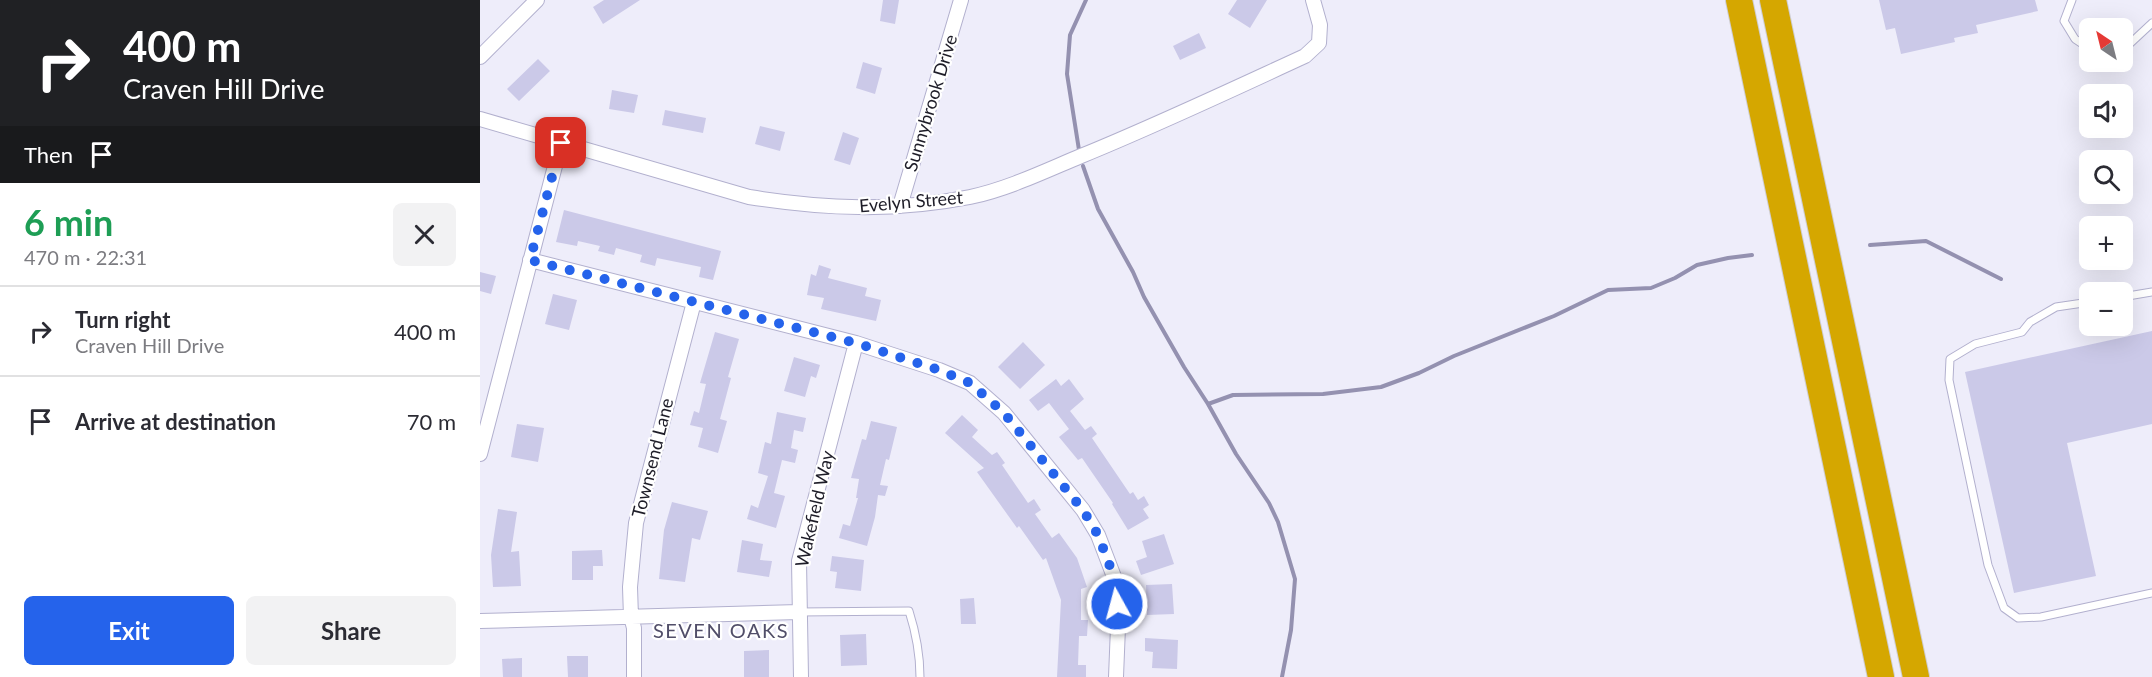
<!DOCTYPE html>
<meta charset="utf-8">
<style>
:root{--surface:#fff;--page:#f2f2f3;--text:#2b2b33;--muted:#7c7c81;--line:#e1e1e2;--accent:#2563eb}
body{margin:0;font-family:Lato,sans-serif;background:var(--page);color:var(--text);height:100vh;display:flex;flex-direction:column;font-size:22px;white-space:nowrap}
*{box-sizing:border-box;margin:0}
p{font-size:20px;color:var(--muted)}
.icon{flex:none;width:33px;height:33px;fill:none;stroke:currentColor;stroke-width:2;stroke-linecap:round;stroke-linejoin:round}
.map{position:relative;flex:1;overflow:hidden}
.sheet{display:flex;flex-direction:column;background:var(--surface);width:480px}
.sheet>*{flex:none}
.top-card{background:#202124;color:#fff;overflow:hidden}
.needle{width:39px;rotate:325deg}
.fabs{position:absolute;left:1599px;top:18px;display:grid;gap:12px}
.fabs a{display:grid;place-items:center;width:54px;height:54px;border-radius:9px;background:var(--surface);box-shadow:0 6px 24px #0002;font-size:30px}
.pin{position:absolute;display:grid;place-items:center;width:51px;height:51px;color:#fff;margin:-26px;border-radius:12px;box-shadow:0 3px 9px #0006}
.me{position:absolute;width:66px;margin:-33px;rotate:353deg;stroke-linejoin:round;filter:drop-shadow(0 0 4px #0008)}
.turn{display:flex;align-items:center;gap:21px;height:126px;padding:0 24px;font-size:27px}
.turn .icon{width:78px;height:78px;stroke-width:2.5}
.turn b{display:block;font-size:42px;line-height:51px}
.then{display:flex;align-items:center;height:57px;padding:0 24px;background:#0003;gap:12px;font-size:22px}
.round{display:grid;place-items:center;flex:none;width:63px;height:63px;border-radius:9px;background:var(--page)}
.headline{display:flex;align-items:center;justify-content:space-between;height:102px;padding:0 24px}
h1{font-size:36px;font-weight:700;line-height:45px;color:#1e9e55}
.cta{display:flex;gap:12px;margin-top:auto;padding:12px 24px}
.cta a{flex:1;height:69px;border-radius:9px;background:var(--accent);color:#fff;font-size:24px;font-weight:700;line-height:69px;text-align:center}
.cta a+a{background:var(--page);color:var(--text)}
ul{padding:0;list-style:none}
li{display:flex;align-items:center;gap:18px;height:90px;padding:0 24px;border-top:2px solid var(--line)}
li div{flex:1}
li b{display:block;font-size:22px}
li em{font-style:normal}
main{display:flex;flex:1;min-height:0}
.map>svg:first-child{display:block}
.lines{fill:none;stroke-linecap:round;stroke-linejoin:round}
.stream{stroke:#9491b0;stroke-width:4}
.building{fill:#cbc9e8}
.service-casing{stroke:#b2b0ce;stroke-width:9}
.minor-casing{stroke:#b2b0ce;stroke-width:16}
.motorway-casing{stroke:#cecdd0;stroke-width:28}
.service{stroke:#fff;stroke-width:7}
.minor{stroke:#fff;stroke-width:14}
.motorway{stroke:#d5a700;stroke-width:26}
.route{stroke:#2563eb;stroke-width:10;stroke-dasharray:0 18}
.labels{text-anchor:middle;stroke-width:4.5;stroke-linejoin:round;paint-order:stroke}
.street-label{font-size:18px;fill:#1e1d28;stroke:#fff}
.neighbourhood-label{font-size:20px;letter-spacing:1.5px;fill:#514e69;stroke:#fff}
</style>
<main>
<section class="sheet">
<div class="top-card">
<div class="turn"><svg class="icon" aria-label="right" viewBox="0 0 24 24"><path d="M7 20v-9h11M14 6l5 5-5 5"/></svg><div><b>400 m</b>Craven Hill Drive</div></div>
<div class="then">Then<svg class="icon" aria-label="arrive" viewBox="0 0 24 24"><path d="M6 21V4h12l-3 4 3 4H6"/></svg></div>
</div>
<div class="headline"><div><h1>6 min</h1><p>470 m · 22:31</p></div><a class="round"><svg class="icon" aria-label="close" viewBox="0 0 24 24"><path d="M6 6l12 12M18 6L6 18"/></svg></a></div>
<ul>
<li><svg class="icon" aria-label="right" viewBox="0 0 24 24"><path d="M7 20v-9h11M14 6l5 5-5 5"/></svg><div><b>Turn right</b><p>Craven Hill Drive</p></div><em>400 m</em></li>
<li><svg class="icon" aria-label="arrive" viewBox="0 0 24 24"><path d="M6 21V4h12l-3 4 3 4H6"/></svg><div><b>Arrive at destination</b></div><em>70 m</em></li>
</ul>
<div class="cta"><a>Exit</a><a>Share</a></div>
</section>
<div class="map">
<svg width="1672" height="677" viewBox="0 0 1672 677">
<rect width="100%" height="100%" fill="#eeedfa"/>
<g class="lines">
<path class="stream" d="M599 150 587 74 590 35 606 0
M603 166 618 209 653 272 664 297 704 367 728 404 756 454 789 503 798 522 815 579 811 630 802 677
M1390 245 1446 241 1521 279
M728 404 753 395 843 394 901 387 939 373 974 356 1074 316 1128 290 1171 288 1195 278 1217 265 1248 258 1272 255"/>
</g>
<path class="building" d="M124 0H160L123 24 113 7Z
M403 0H419L415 24 400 21Z
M757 0H787L770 28 748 14Z
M1399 0H1555L1558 11 1496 25 1498 33 1474 38 1475 42 1421 54 1415 28 1406 30Z
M719 33 726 48 700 60 693 46Z
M58 59 70 71 39 101 27 89Z
M383 62 402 68 395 94 376 88Z
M132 90 158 95 154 113 129 109Z
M185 110 226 118 223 133 182 125Z
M280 126 305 132 300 151 275 144Z
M363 132 379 138 370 165 354 160Z
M84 210 241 251 233 280 219 277 221 267 177 258 175 266 160 262 162 255 136 248 134 255 118 251 120 246 98 241 97 246 76 242Z
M339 265 351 269 348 278 387 288 385 296 401 300 396 321 341 309 344 298 327 295 331 274 336 276Z
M0 272 16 276 11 294 0 291Z
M73 294 97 300 89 330 65 324Z
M1672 331V424L1587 443 1616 576 1534 593 1485 372Z
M235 332 259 339 248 377 251 378 240 419 247 421 238 453 218 447 223 428 210 425 214 411 219 413 226 384 220 383Z
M543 342 565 365 540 389 518 367Z
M314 357 340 365 336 378 331 376 325 397 304 391Z
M576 379 581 386 589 379 604 399 590 411 605 430 611 426 617 434 612 438 650 494 653 492 658 500 664 496 669 505 663 509 669 518 648 530 632 504 633 503 602 458 598 460 579 437 589 429 569 403 558 411 549 400Z
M297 412 326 418 323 432 314 430 311 448 318 450 315 463 302 460 294 493 305 496 296 528 267 519 271 505 278 508 288 476 278 473 285 442 291 444Z
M482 415 498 430 492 437 512 455 517 452 525 463 522 465 548 503 554 499 561 510 555 514 572 538 579 533 597 558 607 587 601 589V620H608L607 636H599L598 665H606V677H577L581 600 566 558 563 560 539 526 537 528 497 472 504 468 465 433Z
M391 421 417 427 409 460 406 459 400 485 408 486 405 496 398 495 395 517 387 546 359 538 363 524 370 526 378 498H376L379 479 371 478 382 439 386 440Z
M37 424 64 428 58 462 31 457Z
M192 502 228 511 220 540 212 538 205 582 179 579 184 530Z
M18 509 37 512 31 552 39 551 41 586 13 587 11 555Z
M684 534 694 564 661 575 656 561 667 557 662 541Z
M262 540 283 544 280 560 292 561 289 577 257 572Z
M122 550 123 566H113V580H92V551Z
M352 556 384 560 381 591 355 588 357 572 350 571Z
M692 584 694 614 667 615 666 585Z
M494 598 496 624H481L480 599Z
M386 634 387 665 361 666 360 635Z
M665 638 698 640 697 669 672 668 673 652 665 651Z
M289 650V677H264V651Z
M87 656H108V677H88Z
M42 658V677H23L22 659Z"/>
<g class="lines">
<defs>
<path id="service" d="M1592 0 1584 21 1595 39 1610 49
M1642 51 1672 23
M1642 297 1672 292
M1610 302 1576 307 1550 322 1542 332 1495 344 1470 359 1469 380 1508 565 1524 608 1538 618 1561 617 1672 593
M319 612 429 611C436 633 440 654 440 677"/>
<path id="minor" d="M0 57 57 0
M0 119 269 197C344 209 414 212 490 197 528 189 565 171 601 156 677 125 751 90 825 56L839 43 840 25 833 0
M420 206 481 0
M50 260 376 343 459 370 490 383 524 413 603 510 618 535 636 582 638 627 636 677
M0 454 81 143
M0 621 319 612
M154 677V628L151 617 150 587 156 523 214 302
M321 677 319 561 376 343"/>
<path id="motorway" d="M1259 0 1401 677
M1293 0 1436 677"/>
</defs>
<use href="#service" class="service-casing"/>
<use href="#minor" class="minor-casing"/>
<use href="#motorway" class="motorway-casing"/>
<use href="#service" class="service"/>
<use href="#minor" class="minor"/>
<use href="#motorway" class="motorway"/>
</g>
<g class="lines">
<path class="route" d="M81 143 50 260 376 343 459 370 490 383 524 413 603 510 618 535 636 582 637 604"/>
</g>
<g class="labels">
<g class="street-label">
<text transform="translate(451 103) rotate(-73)" y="6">Sunnybrook Drive</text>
<text transform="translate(431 202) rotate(-5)" y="6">Evelyn Street</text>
<text transform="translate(173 458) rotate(-76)" y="6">Townsend Lane</text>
<text transform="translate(335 509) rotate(-77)" y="6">Wakefield Way</text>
</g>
<g class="neighbourhood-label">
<text x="241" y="638">SEVEN OAKS</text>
</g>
</g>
</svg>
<div class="fabs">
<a><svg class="needle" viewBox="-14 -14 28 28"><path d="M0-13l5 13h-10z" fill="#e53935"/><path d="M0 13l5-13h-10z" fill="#7c7c81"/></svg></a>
<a><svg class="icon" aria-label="sound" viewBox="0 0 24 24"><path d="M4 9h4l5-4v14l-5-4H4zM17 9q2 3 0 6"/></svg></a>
<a><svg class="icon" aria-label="search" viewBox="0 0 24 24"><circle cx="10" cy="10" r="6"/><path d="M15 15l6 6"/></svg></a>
<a>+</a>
<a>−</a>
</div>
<div class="pin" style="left:81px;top:143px;background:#d93025"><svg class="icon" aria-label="arrive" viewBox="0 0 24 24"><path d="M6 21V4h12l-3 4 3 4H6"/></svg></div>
<svg class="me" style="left:637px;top:604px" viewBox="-20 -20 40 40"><circle r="17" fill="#2563eb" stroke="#fff" stroke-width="3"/><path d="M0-11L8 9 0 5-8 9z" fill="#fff"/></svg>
</div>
</main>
